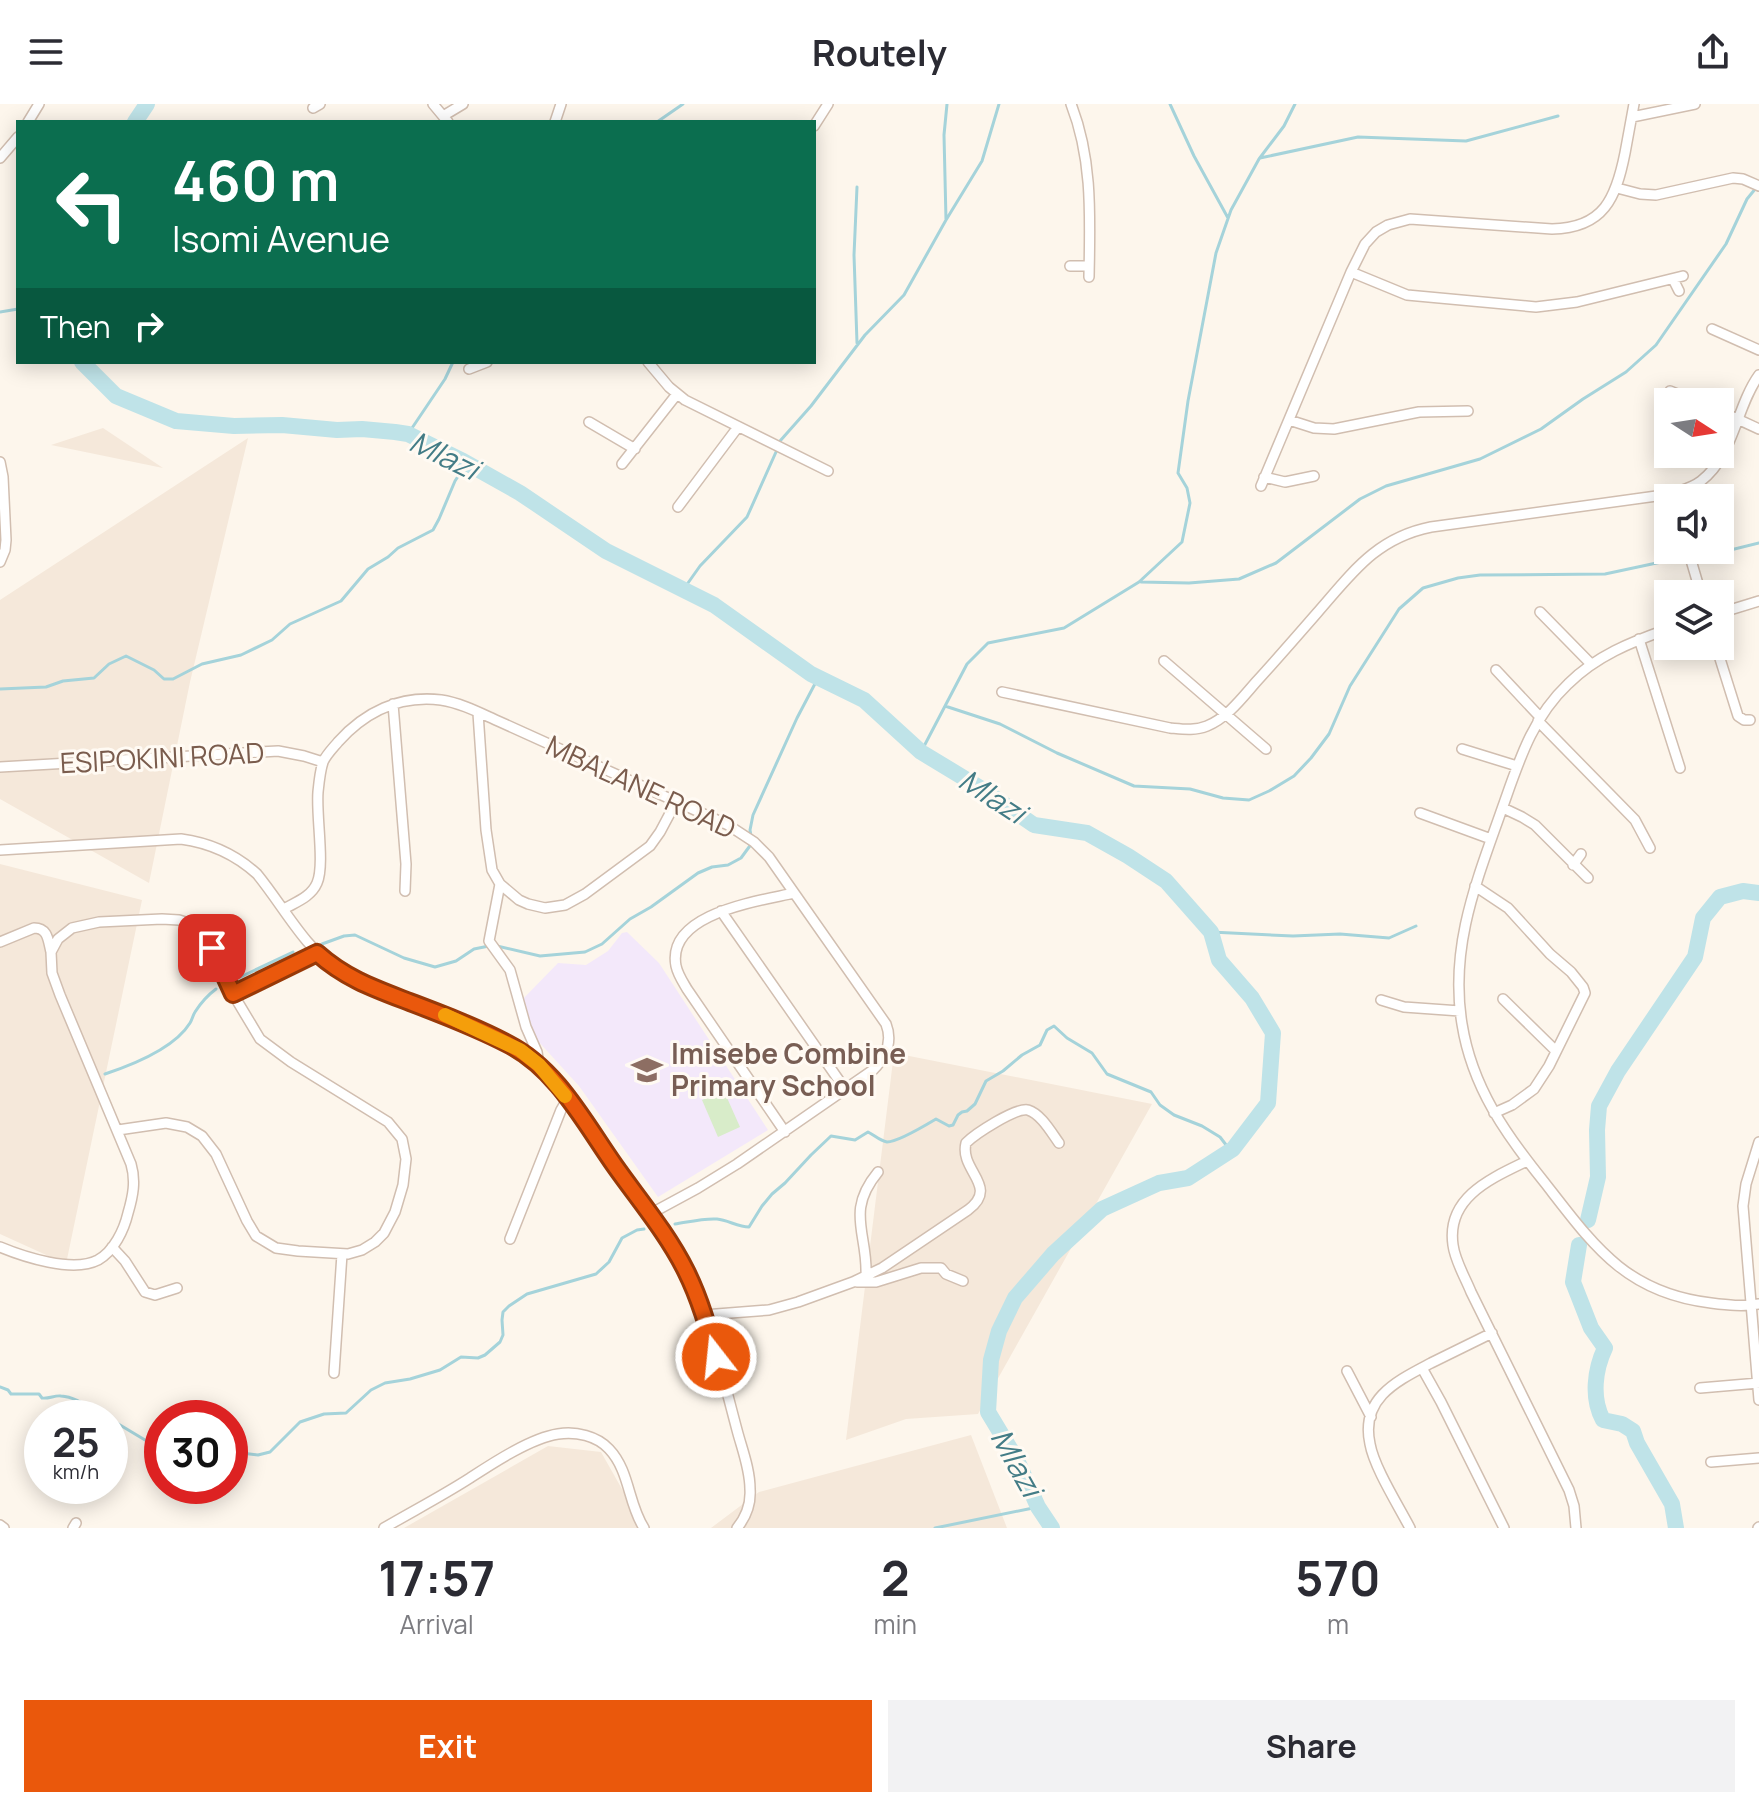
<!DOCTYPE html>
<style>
:root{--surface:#fff;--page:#f2f2f3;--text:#2b2b33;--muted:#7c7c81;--accent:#ea580c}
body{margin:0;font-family:Manrope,sans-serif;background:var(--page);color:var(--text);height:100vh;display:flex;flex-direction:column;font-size:30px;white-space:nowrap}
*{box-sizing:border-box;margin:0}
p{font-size:26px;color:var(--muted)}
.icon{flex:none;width:44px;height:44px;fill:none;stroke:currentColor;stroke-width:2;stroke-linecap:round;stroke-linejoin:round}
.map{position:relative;height:1424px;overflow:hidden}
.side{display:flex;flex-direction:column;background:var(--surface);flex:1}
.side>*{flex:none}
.hud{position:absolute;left:16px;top:16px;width:800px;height:244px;border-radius:0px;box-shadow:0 4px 20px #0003;background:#0b6e4f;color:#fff;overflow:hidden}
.needle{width:52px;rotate:102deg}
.tools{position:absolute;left:1654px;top:284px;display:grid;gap:16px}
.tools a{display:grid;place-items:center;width:80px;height:80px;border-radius:0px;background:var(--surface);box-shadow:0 4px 20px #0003;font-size:40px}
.speed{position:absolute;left:24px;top:1296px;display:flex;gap:16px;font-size:40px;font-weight:700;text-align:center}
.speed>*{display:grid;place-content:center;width:104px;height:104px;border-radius:50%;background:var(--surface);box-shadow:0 4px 20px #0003;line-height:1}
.speed small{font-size:20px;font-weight:400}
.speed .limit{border:12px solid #d22;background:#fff;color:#111}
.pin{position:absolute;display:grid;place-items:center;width:68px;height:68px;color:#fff;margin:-34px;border-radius:16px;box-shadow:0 4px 12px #0006}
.me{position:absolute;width:88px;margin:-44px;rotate:344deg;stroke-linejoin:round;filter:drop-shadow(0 0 6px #0008)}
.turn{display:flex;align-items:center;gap:28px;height:168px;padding:0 24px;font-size:36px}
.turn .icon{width:104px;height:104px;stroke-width:2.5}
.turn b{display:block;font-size:56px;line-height:68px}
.then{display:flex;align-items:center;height:76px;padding:0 24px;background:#0003;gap:16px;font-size:30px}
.eta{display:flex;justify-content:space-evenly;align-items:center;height:136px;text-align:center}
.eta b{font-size:48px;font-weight:700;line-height:56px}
.action{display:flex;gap:16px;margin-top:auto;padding:16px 24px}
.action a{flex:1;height:92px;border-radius:0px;background:var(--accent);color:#fff;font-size:32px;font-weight:700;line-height:92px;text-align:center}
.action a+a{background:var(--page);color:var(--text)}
header{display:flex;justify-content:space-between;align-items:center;height:104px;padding:0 24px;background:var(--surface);font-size:36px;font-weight:700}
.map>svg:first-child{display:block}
.residential{fill:#f5e8da}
.education{fill:#f3e8fa}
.green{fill:#d8ecc9}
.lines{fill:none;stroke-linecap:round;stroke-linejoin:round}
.stream{stroke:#a5d3da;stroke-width:3}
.river{stroke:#bfe3e8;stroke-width:16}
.minor-casing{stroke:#d1beb0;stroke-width:12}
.minor{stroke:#fff;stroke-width:9}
.route-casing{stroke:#983908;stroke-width:20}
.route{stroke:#ea580c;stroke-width:14}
.slow{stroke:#f59e0b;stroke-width:14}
.labels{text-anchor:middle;stroke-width:6;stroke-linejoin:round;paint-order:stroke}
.street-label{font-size:28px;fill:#7a5c4d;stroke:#fffaf3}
.education-label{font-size:28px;font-weight:bold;fill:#785e54;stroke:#fffaf3;text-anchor:start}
.water-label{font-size:30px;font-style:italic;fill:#437c86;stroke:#fffaf3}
</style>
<header><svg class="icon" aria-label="menu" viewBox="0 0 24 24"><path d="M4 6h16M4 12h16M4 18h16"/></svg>Routely<svg class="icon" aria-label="share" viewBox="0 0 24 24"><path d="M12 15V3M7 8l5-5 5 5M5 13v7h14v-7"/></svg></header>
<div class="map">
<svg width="1759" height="1424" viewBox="0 0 1759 1424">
<rect width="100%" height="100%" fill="#fdf6ec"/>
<path class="residential" d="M103 324 163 364 51 341Z
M248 334 190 578 149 779 0 695V496Z
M0 760 142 796 66 1160 0 1130Z
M894 949 1152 1000 978 1310 906 1315 846 1336Z
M971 1331 1007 1424H711L759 1388Z
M548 1342 601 1348 644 1424H404Z"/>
<path class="education" d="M627 828 659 859 768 1026 658 1093 579 982 528 926 520 898 558 859 586 861 608 847 622 829Z"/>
<path class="green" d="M724 987 740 1023 718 1033 702 996Z"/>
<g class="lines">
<path class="stream" d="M1170 0 1194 52 1228 114
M657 18 683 0
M1260 54 1358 33 1466 37 1558 12
M946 116 944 31 947 0
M0 208 18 205
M857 239 854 151 857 83
M408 330 445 275 453 258
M780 337 811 302 865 231 904 191 946 116 982 57 999 0
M1698 454 1759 439
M1141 478 1189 479 1239 475 1276 459 1360 395 1386 382 1480 355 1541 325 1583 295 1626 268 1656 241 1726 140 1747 95 1756 84
M683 486 700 462 747 413 776 348
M0 585 46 583 63 577 94 574 109 560 126 552 154 566 164 575H173L202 560 241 551 272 536 290 520 341 497 368 465 388 453 398 444 433 426 439 415 455 377 466 360
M945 602 1000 620 1057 649 1134 682 1190 685 1223 694 1249 696 1269 687 1294 672 1311 654 1329 630 1350 582 1399 505 1423 484 1458 474 1480 471 1605 470 1680 454
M921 648 967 560 988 539 1064 524 1139 478 1182 438 1190 399 1187 384 1178 369 1188 297 1216 149 1231 106 1259 55 1284 22 1295 0
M751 732 750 726 753 711 797 614 818 574
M1211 828 1293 832 1340 830 1389 834 1416 822
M322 840 344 832 355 831 404 854 435 863 456 857 474 845 489 842
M497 842 540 852 585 848 602 840 630 815 651 803 698 769 712 763 728 761 741 754 752 739
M234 876 293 848
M105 970C132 961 174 945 190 919 192 916 193 911 195 908 200 900 208 891 216 885
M675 1120C688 1118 704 1114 717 1115 728 1116 738 1123 749 1123L762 1102 772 1090 785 1079 811 1051 831 1032 855 1036 868 1028C874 1031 880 1037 887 1038 897 1038 926 1021 936 1015L949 1022 953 1021 958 1011 962 1008 967 1007 975 1000 986 977 1003 967 1022 951 1040 941 1047 926 1054 922 1067 934 1092 949 1107 970 1151 988 1160 1001 1174 1011 1202 1022 1220 1033 1230 1046
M0 1283 8 1286 11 1290H39L42 1294C49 1295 55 1291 61 1292 79 1293 93 1308 108 1314
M110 1315 145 1336 162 1339
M230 1346H235L241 1349 258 1351 270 1348 300 1318 324 1310 346 1309 371 1286 385 1279 410 1275 440 1266 461 1253 478 1254 485 1251 500 1238 503 1231 502 1216 503 1208 509 1202 527 1190 596 1170 609 1158 622 1134 637 1126 644 1125
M935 1424 1038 1403"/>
<path class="river" d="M135 18 147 0
M82 258 116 292 176 317 234 322 282 321 337 326 362 325 395 328 408 330 463 357 520 389 606 447 714 501 811 570 864 596 921 648 982 685 1034 721 1087 729 1128 752 1166 777 1211 828 1219 856 1252 894 1273 929 1268 999 1233 1045 1188 1074 1159 1079 1102 1105 1053 1150 1015 1194 999 1227 991 1256 988 1308 1017 1356 1038 1403 1052 1424
M1588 1116 1598 1073 1597 1026 1599 1002 1618 967 1695 853 1703 814 1720 793 1743 787 1759 789
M1579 1141 1573 1178 1591 1224 1605 1244C1595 1265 1591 1294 1603 1316L1622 1320 1633 1327 1637 1339 1672 1400 1676 1424"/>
<defs>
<path id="minor" d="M433 0 448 18
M1071 0C1093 56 1090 114 1089 173
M313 4 320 0
M443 12 463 0
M1632 13 1695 0
M28 18 39 0
M555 18 561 0
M814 22 828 0
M0 54 18 33
M1617 84 1640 90 1656 91 1733 74 1743 75 1759 82
M1070 162H1089
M1351 168 1407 191 1536 203 1577 198 1683 172
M1673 175 1679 187
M1712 225 1759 246
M648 258 669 283 685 296 828 367
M469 265 487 258
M1670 287 1697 298
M1720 307 1759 325
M1289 316 1314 324 1334 325 1419 308 1468 307
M589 318 635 345
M0 358 3 373 6 436 5 446 0 458
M622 360 677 290
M1264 373 1285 378 1314 372
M1261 382 1351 168 1365 140 1376 128 1388 121 1410 115 1552 125C1604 124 1616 94 1625 49 1628 33 1631 16 1634 0
M678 403 738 323
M1688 446 1701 490
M1540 508 1591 560
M1720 509 1759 497
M1668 525C1631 538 1596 552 1568 580 1532 614 1519 657 1503 702 1478 774 1449 841 1462 920 1472 983 1506 1031 1545 1079 1594 1142 1626 1189 1711 1199 1727 1201 1743 1203 1759 1200
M1639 535 1680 664
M1716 542 1738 612 1744 616H1750
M1164 557 1266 645
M1496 566 1540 613
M1002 588 1170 624C1182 625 1195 627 1207 622 1227 614 1242 594 1256 578 1277 555 1297 532 1317 509 1352 469 1376 434 1431 423L1671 390C1682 386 1692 384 1701 377 1734 352 1736 303 1759 271
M393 600 406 760 405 787
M478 609 486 726 492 766 500 780 519 796 528 800 545 804 565 801 585 790 650 742 660 728 676 698
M1538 617 1635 716 1650 744
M1462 645 1517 662
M0 663 278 647 304 652 323 658
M1503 704 1522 713 1535 721 1588 774
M1420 709 1491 735
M0 746 181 735C211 739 235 750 257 770 284 803 303 842 339 867 355 878 375 884 394 892 439 909 498 928 536 958 567 984 590 1026 613 1059 638 1095 668 1130 687 1170 711 1219 723 1274 737 1326 742 1345 750 1365 750 1385 751 1399 746 1413 737 1424
M1573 761 1581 750
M500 780 489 837 510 866 526 923 537 948 539 961
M1475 782 1508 804 1550 850 1571 868 1583 883 1585 889 1549 962 1534 985 1512 1001 1494 1009
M284 805C296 798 311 793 317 779 325 761 316 712 318 688 319 678 320 667 323 658 326 651 333 644 338 638 365 608 400 591 441 596 461 599 480 609 498 617L728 721 754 738 769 753 886 920C893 938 886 953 873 966L737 1060 698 1084 650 1110
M721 807 845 985
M0 838 34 824C48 824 48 836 51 848
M233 890 317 849
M1503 895 1556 947
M1381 896 1404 903 1460 907
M785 1028 687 885C683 878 678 871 676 862 666 809 760 797 794 789
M1759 1038 1746 1080 1743 1102 1759 1296
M1527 1057C1492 1074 1446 1093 1453 1141 1455 1157 1465 1173 1471 1188L1569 1386 1574 1402 1576 1424
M510 1135 561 1006 568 994
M0 1143C24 1153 73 1169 98 1156 114 1147 124 1126 128 1109 133 1092 136 1077 131 1060L60 891 52 869 51 848 58 835 72 824 99 818 162 815 179 816 194 821 212 844 233 890 260 935 291 958 388 1018 402 1035 406 1055 403 1081 395 1108 384 1129 375 1138 362 1146 348 1150 298 1147 276 1144 256 1132 247 1117 216 1050 202 1032 187 1023 166 1019 118 1026
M112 1143 125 1157 145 1188 155 1191 177 1184
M866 1172C868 1129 845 1108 878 1068
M857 1178H876L921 1164H941L946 1170 963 1177
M704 1211 769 1206 798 1198 853 1178 882 1164 968 1106C1000 1082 959 1067 966 1039 975 1030 1016 1003 1028 1006 1041 1010 1051 1028 1059 1039
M1422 1264 1441 1298 1504 1424
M1347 1267 1371 1313
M334 1269 342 1150
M1700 1284 1759 1279
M1711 1358 1759 1354
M0 1421 4 1424
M73 1424 76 1419
M384 1424C413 1407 442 1392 470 1374 493 1359 531 1334 558 1330 576 1327 597 1332 609 1345 630 1367 628 1400 644 1424
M1410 1424C1398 1401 1374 1363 1370 1340 1360 1294 1397 1277 1431 1259 1451 1249 1472 1239 1492 1229
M1758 1424 1759 1423"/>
</defs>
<use href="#minor" class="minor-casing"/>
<use href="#minor" class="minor"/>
</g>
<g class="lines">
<defs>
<path id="route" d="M212 844 233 890 317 849C345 874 373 884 407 897 441 910 476 923 508 940 557 965 584 1018 615 1062 639 1096 667 1129 686 1167 700 1195 708 1224 716 1253"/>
</defs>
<use href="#route" class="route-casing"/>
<use href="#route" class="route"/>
<path class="slow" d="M445 911 520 946 539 961 565 992"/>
</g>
<defs>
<symbol id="school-bare" viewBox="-9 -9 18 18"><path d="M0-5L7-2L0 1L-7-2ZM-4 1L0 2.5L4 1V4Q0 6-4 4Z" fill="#8d6e63" stroke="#fffaf3" stroke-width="2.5" paint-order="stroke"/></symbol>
</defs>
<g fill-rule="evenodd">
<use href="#school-bare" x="625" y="944" width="44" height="44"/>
</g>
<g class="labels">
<g class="street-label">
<text transform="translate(162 654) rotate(-3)" y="10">ESIPOKINI ROAD</text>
<text transform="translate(641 683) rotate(25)" y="10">MBALANE ROAD</text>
</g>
<g class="education-label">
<text x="671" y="960">Imisebe Combine<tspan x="671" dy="32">Primary School</tspan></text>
</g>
<g class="water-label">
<text transform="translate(444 352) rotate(26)" y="10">Mlazi</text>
<text transform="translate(992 693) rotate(33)" y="10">Mlazi</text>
<text transform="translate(1016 1359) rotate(61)" y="10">Mlazi</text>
</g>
</g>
</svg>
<div class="tools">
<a><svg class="needle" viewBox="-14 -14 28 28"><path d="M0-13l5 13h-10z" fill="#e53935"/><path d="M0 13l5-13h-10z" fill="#7c7c81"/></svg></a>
<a><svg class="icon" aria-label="sound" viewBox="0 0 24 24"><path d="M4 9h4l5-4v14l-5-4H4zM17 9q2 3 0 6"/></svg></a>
<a><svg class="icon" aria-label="layers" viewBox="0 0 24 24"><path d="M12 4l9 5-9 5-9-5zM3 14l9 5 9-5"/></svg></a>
</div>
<div class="speed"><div>25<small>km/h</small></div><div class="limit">30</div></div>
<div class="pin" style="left:212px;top:844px;background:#d93025"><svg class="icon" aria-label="arrive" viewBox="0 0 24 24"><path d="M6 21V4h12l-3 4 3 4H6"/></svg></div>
<svg class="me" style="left:716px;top:1253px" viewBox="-20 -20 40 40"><circle r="17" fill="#ea580c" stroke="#fff" stroke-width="3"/><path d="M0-11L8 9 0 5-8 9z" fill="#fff"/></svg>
<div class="hud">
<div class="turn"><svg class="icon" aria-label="left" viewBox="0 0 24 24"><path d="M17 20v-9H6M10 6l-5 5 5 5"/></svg><div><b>460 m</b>Isomi Avenue</div></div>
<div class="then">Then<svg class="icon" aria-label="right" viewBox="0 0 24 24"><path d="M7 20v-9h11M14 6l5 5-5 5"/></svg></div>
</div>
</div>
<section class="side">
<div class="eta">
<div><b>17:57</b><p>Arrival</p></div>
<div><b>2</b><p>min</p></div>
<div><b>570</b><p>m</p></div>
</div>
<div class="action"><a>Exit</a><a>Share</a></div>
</section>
